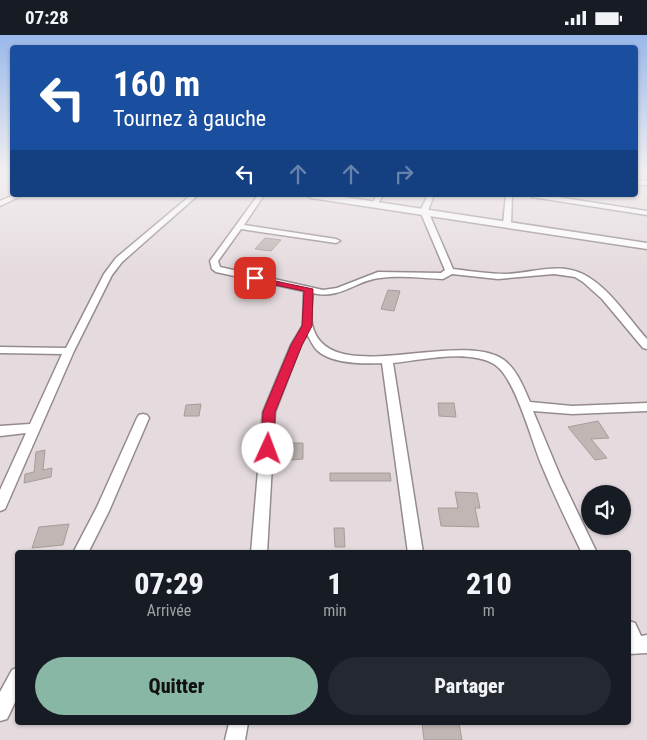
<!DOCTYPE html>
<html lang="fr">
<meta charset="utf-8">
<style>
:root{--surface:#171b24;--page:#242831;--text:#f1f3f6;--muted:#9ea1a6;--accent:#89b7a5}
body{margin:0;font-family:"Roboto Condensed",sans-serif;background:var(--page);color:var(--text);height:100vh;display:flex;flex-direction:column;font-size:19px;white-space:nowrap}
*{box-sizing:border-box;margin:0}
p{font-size:16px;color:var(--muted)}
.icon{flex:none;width:28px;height:28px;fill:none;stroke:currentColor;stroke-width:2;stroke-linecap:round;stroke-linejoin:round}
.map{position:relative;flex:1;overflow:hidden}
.side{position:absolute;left:15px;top:515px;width:616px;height:175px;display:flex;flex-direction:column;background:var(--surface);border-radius:5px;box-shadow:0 1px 4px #0004}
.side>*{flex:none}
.guide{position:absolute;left:10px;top:10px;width:628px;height:152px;border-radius:5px;box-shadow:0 1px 4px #0004;background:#1a4fa0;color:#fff;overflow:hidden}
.fabs{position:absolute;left:581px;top:450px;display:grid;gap:10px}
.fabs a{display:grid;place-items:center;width:50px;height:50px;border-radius:50%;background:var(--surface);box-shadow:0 1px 4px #0004;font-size:25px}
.pin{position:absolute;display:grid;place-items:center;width:42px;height:42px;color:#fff;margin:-21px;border-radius:10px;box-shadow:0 2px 8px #0006}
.me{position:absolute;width:55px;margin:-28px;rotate:2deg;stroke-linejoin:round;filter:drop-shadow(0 0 4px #0008)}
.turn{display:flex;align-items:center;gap:18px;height:105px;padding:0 20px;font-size:22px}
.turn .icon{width:65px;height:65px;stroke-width:2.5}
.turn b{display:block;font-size:35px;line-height:42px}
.lanes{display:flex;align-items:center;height:48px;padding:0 20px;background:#0003;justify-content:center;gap:25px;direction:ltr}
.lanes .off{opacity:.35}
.eta{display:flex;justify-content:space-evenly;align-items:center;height:85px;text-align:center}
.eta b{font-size:30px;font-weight:800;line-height:35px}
.primary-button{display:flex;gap:10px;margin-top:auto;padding:10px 20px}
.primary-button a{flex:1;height:58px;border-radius:30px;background:var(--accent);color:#111;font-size:20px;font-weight:800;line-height:58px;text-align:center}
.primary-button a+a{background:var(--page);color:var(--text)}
.status{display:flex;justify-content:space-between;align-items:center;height:35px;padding:0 25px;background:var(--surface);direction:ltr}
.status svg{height:14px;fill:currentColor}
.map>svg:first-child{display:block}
.building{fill:#c0b6b4;stroke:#a69c9a}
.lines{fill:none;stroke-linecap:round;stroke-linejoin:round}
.street-casing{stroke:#958b8f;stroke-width:3}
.secondary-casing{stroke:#958b8f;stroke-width:3}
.street{fill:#fff;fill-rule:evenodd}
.secondary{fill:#fff;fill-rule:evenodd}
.route{fill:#e11d48;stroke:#92132f}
</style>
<div class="status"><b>07:28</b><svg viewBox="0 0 49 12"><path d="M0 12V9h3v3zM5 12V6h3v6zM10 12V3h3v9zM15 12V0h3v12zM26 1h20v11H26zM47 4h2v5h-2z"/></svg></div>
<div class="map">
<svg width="647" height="705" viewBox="0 0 647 705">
<rect width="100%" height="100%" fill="#e5dbde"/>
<path class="building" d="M265 203 281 205 271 216 255 214Z
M388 255 400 256 394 276 381 274Z
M438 368H454L456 382 439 381Z
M201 369 199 381H184L186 370Z
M598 386 609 403 591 404 607 423 595 425 568 392Z
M290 408H303V424L290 425Z
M45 415 43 435 52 433 51 442 24 448 25 439 34 437 36 417Z
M330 438H390L391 446H330Z
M455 457 477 458 480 473H475L479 492 441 491 438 473H458Z
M69 489 63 510 32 513 39 492Z
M334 493H344L345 512H335Z
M422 688H459L462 705H424Z"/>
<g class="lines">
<defs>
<path id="street" d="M643 138H647V142L645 141Z
M635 146H647V150H635Z
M14 160H23L0 171V166Z
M191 160H198L122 227 112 240 74 316 5 474 0 476V455L26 398 0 401V391L30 389 62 319 0 318V312L66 313 104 239 116 223Z
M258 160H264L244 190 336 204 340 206 336 208 241 194 218 226 220 232 323 255 337 253 378 237 441 238 445 235 420 176 428 160H434L428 176 453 234C471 236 489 239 507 239 531 238 559 227 583 239 609 252 628 283 647 304V314L643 313 602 264 583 247 575 242 554 239 498 244 452 239 443 244C423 243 400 240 380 243 356 245 341 265 313 258 312 268 310 279 312 289 326 356 459 293 504 325 517 335 524 353 530 367L572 371 647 368V376L572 379 533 376 561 443 597 518H582C568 489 554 460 542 431 532 408 515 341 494 329 468 314 422 325 393 328L423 518H408L382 328C364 329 328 329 315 313 312 309 310 304 307 299L301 310 275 377 267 518H251L263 377 291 310 303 290 304 256 216 237 212 234 210 226Z
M377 160H383L377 170H373L372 169Z
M506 160H512L511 189 507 191 503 189Z
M529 160H545L647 176V180L532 162Z
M143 379 147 380 149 383 109 476 88 518H73L97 472 137 383 139 380Z
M629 586 635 588 641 601 647 600V618L629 619Z
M18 632V661L7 684 0 686V657L12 635Z
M229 688H248L245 705H225Z"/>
<path id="secondary" d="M306 160H331L647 208V214L311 163Z"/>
</defs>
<use href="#street" class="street-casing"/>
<use href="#secondary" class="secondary-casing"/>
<use href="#street" class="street"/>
<use href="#secondary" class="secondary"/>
</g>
<linearGradient id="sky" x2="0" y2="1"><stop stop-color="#99b8ea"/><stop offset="0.58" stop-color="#f3eff0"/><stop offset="1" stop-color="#f3eff0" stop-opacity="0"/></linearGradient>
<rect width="647" height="237" fill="url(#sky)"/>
<path class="route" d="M252 241 313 254 312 291 302 310 275 377 274 414 268 419 261 414 263 377 291 310 302 291 304 256 252 245Z"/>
</svg>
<div class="fabs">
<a><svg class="icon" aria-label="sound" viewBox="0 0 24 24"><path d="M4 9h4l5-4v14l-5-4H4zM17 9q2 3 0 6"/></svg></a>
</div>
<div class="pin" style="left:255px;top:243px;background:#d93025"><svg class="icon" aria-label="arrive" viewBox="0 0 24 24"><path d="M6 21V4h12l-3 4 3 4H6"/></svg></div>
<svg class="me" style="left:268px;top:414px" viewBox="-20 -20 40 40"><circle r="19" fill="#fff"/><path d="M0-13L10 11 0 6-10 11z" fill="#e11d48"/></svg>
<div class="guide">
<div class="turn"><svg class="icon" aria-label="left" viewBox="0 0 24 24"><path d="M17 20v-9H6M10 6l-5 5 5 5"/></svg><div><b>160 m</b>Tournez à gauche</div></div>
<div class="lanes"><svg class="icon" aria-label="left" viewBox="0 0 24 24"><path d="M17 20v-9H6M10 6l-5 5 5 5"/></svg><svg class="icon off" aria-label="ahead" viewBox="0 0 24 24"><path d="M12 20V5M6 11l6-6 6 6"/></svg><svg class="icon off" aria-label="ahead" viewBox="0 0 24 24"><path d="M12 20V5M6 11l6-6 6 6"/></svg><svg class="icon off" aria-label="right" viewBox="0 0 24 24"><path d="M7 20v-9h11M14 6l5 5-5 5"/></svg></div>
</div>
<section class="side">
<div class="eta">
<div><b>07:29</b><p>Arrivée</p></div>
<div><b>1</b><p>min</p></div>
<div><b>210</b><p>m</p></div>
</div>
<div class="primary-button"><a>Quitter</a><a>Partager</a></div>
</section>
</div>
